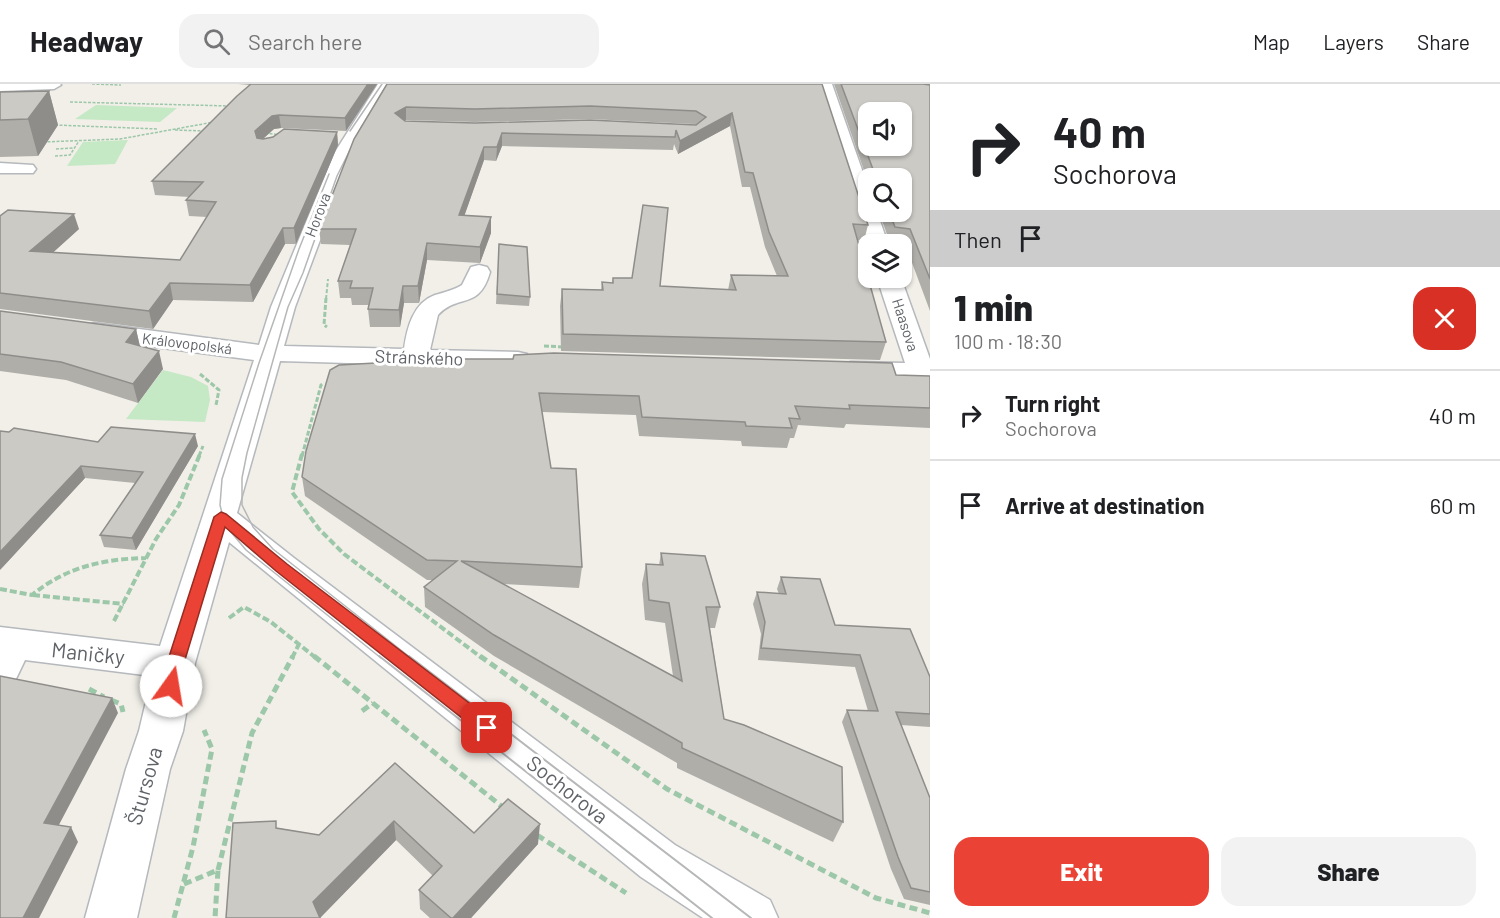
<!DOCTYPE html>
<meta charset="utf-8">
<style>
:root{--surface:#fff;--page:#f2f2f2;--text:#202124;--muted:#757577;--line:#e0e0e0;--accent:#ea4335}
body{margin:0;font-family:Barlow,sans-serif;background:var(--page);color:var(--text);height:100vh;display:flex;flex-direction:column;font-size:22px;white-space:nowrap}
*{box-sizing:border-box;margin:0}
p{font-size:20px;color:var(--muted)}
.icon{flex:none;width:33px;height:33px;fill:none;stroke:currentColor;stroke-width:2;stroke-linecap:round;stroke-linejoin:round}
.map{position:relative;flex:1;overflow:hidden}
.side{display:flex;flex-direction:column;background:var(--surface);width:570px}
.side>*{flex:none}
.banner{background:#fff;color:var(--text);overflow:hidden}
.buttons{position:absolute;left:858px;top:18px;display:grid;gap:12px}
.buttons a{display:grid;place-items:center;width:54px;height:54px;border-radius:12px;background:var(--surface);box-shadow:0 2px 4px #0004;font-size:30px}
.pin{position:absolute;display:grid;place-items:center;width:51px;height:51px;color:#fff;margin:-26px;border-radius:12px;box-shadow:0 3px 9px #0006}
.me{position:absolute;width:66px;margin:-33px;rotate:13deg;stroke-linejoin:round;filter:drop-shadow(0 0 4px #0008)}
.turn{display:flex;align-items:center;gap:21px;height:126px;padding:0 24px;font-size:27px}
.turn .icon{width:78px;height:78px;stroke-width:2.5}
.turn b{display:block;font-size:42px;line-height:51px}
.then{display:flex;align-items:center;height:57px;padding:0 24px;background:#0003;gap:12px;font-size:22px}
.round{display:grid;place-items:center;flex:none;width:63px;height:63px;border-radius:18px;background:var(--page)}
.head{display:flex;align-items:center;justify-content:space-between;height:102px;padding:0 24px}
h1{font-size:36px;font-weight:800;line-height:45px}
.button{display:flex;gap:12px;margin-top:auto;padding:12px 24px}
.button a{flex:1;height:69px;border-radius:18px;background:var(--accent);color:#fff;font-size:24px;font-weight:800;line-height:69px;text-align:center}
.button a+a{background:var(--page);color:var(--text)}
ul{padding:0;list-style:none}
li{display:flex;align-items:center;gap:18px;height:90px;padding:0 24px;border-top:2px solid var(--line)}
li div{flex:1}
li b{display:block;font-size:22px}
li em{font-style:normal}
header{display:flex;align-items:center;gap:36px;box-sizing:border-box;height:84px;padding:0 30px;background:var(--surface);border-bottom:2px solid var(--line)}
header strong{font-size:28px}
nav{display:flex;gap:33px;margin-inline-start:auto;font-size:21px}
.search{width:420px;height:54px;background:var(--page);display:flex;align-items:center;gap:15px;box-sizing:border-box;padding:0 21px;border-radius:18px;color:var(--muted);font-size:22px}
main{display:flex;flex:1;min-height:0}
.map>svg:first-child{display:block}
.green{fill:#c5e8c5}
.lines{fill:none;stroke-linecap:round;stroke-linejoin:round}
.minor-casing{stroke:#b5b8bc;stroke-width:3}
.path-far4{stroke:#9cc7a9;stroke-width:1.5;stroke-dasharray:3 1.5;stroke-linecap:butt}
.path-far3{stroke:#9cc7a9;stroke-width:2;stroke-dasharray:4 2;stroke-linecap:butt}
.path-far2{stroke:#9cc7a9;stroke-width:3;stroke-dasharray:5 2;stroke-linecap:butt}
.path-far1{stroke:#9cc7a9;stroke-width:4;stroke-dasharray:7 3;stroke-linecap:butt}
.path{stroke:#9cc7a9;stroke-width:5;stroke-dasharray:8 4.5;stroke-linecap:butt}
.minor{fill:#fff;fill-rule:evenodd}
.tram-far1{stroke:#b6b7b8;stroke-width:1.5}
.tram{stroke:#b6b7b8;stroke-width:2}
.wall{fill:#afaea9;fill-rule:evenodd}
.shaded-wall{fill:#8f8d8a}
.building{fill:#cccac5;stroke:#8f8d8a;stroke-width:1.5;fill-rule:evenodd}
.route{fill:#ea4335;stroke:#982c22;stroke-width:1.5}
.labels{text-anchor:middle;stroke-width:6;stroke-linejoin:round;paint-order:stroke}
.far-street-label{font-size:15px;fill:#5f6368;stroke:#fff}
.street-label{font-size:18px;fill:#5f6368;stroke:#fff}
.near-street-label{font-size:21px;fill:#5f6368;stroke:#fff}
</style>
<header>
<strong>Headway</strong>
<div class="search"><svg class="icon" aria-label="search" viewBox="0 0 24 24"><circle cx="10" cy="10" r="6"/><path d="M15 15l6 6"/></svg>Search here</div>
<nav><a>Map</a><a>Layers</a><a>Share</a></nav>
</header>
<main>
<div class="map">
<svg width="930" height="834" viewBox="0 0 930 834">
<rect width="100%" height="100%" fill="#f1efe8"/>
<path class="green" d="M96 21 177 24 160 38 75 35Z
M128 56 115 80 67 82 83 58Z
M163 286 191 293 208 302 210 316 205 338 126 335Z"/>
<g class="lines">
<defs>
<path id="minor" d="M0 0H60L61 1 54 5 0 7Z
M378 0H392L353 68 295 223 284 262 404 265C407 244 413 219 435 211 445 208 454 206 462 201L471 183 479 181 487 183 490 188C479 227 458 209 438 231L430 266 518 268 527 270 531 276 527 282 518 284 280 277 237 429 294 474 675 761 770 816 778 834H703L641 793 229 458 195 579 183 647 170 685 137 834H85L126 685 139 647 152 592 25 576 14 599 0 604V543L160 562 254 276 94 255 85 252 81 247 85 242 94 239 259 261 271 223 335 68Z
M818 0H832L868 103V128H877L888 160H867Z
M0 79 33 81 36 85 33 89H0Z
M877 194H901L930 275V296L851 294 841 292 837 286 841 280 851 278 905 279Z"/>
</defs>
<use href="#minor" class="minor-casing"/>
<path class="path-far4" d="M92 0 121 1
M70 18 230 22
M55 41 158 45
M175 46 206 47
M265 49 281 51
M43 58 120 55 214 38
M56 65 74 64
M55 72 70 71 79 57"/>
<path class="path-far3" d="M326 215 328 195"/>
<path class="path-far2" d="M326 214 324 241 327 243
M544 262 564 263
M200 290 219 306 216 321
M199 372 203 362
M302 372 321 301 324 299"/>
<path class="path-far1" d="M302 370 292 408 319 445 344 470 482 574
M0 505 32 511C66 483 103 475 146 474
M33 511 124 520
M229 534 244 523 271 538 316 574
M114 537 156 455 179 421 200 370
M292 574 299 560"/>
<path class="path" d="M314 572 505 725
M480 572 667 705 876 814 930 829
M89 605 104 613
M111 616 121 620 123 628
M362 627 373 619
M537 751 626 809
M218 786 252 649 293 572
M184 800 218 786 215 834
M174 834 193 763 212 665 204 646"/>
<use href="#minor" class="minor"/>
<path class="tram-far1" d="M362 42 337 92 303 189 288 223 247 369 242 394V421L253 443 273 465 411 574
M350 47 382 0
M329 90 299 165 259 279 222 395 220 421 225 441 246 466 381 574"/>
<path class="tram" d="M379 572 712 834
M409 572 751 834"/>
</g>
<path class="wall" d="M238 0H377L346 47 281 44 274 45 263 55 337 48 338 61 296 160H285L253 218 173 216 153 245 0 225V132L79 145 52 169 180 176 207 133 189 132 186 116 190 113 155 111 152 97 250 1Z
M387 0H822L868 141 864 157 857 156 886 258 880 276 561 267 560 222 562 205 601 206 602 198 612 199 613 194 660 202 728 206 731 191 777 192 765 163 750 103H742L730 42 678 70 674 60 673 66 502 62 496 77 484 76 464 132 491 149 480 179 427 176 419 219H404L400 243H370L368 225 369 221H352L351 214H340L338 197 350 161 321 160 319 145ZM589 35 694 40 696 41 475 39 405 37 406 36 475 38Z
M834 0H930V227L905 160 890 159 879 128H902V94H868V98Z
M49 7 58 41 38 72 0 73V8Z
M499 160 530 213 529 222 496 220Z
M0 227 136 245 140 262 163 285 138 319 66 296 0 287Z
M330 286 896 291 930 292V344L846 340 844 344 798 341 794 354H790L787 364 742 362 741 357 639 352 636 331 542 328 551 384 582 483 579 504 503 500 673 592 665 539 645 536 642 500 646 480 659 481 661 469 720 523 715 544H710L724 635 843 738 833 758 677 684V679L494 572 425 523 424 503 433 496H427L305 412 302 393Z
M98 358 198 362 136 466 104 463 100 451 135 399 85 394 0 486Z
M781 493 835 541 930 593V643L901 641 930 714V821L904 815 891 785 842 638 847 626 868 627 855 583 758 576 761 550 753 520 757 508 779 510 777 505Z
M395 679 474 749 538 760 471 834H430L420 825 419 806 433 792 396 756 320 834 278 744 319 751Z"/>
<path class="shaded-wall" d="M368 0H377L346 47 345 34Z
M49 7 58 41 38 72 28 35Z
M406 23V36L396 42 395 29Z
M732 29 730 42 678 70 680 57Z
M279 31 281 44 274 45 257 60 255 47 272 32Z
M337 48 338 61 296 160 294 144Z
M502 49V62L496 77 497 63Z
M484 63V76L459 147V131Z
M74 130 79 145 36 184 30 167Z
M491 133V149L480 179V163Z
M283 144 285 160 253 218 250 201Z
M427 159V176L419 219 418 202Z
M170 199 173 216 153 245 149 227Z
M403 202 404 219 400 243 399 226Z
M136 245 140 263 126 258Z
M159 267 163 285 138 319 133 300Z
M195 350 198 362 136 466 132 454Z
M81 382 85 394 0 486V468Z
M112 614 118 629 52 754 44 739Z
M394 737 396 756 320 834H316L313 818Z
M540 740 538 760 471 834H453Z
M71 743 78 758 39 834H23Z"/>
<path class="building" d="M251 0H368L345 34 279 31 272 32 255 47 257 54 263 55 273 53 284 45 337 48 294 144H283L250 201 170 199 149 227 0 209V132L8 126 74 130 30 167 180 176 216 118 186 116 203 98 152 97 237 12Z
M387 0H822L868 141 853 140 886 258 563 250 562 205 603 206 602 198 613 199V194H632L643 121 668 124 660 202 736 206 731 191 788 192 769 148 753 89 745 88 732 29 680 57 676 46 675 53 502 49 497 63H484L459 131 491 133 480 163 427 159 418 202H403L399 226 368 225 373 204H350L352 197H338L356 145H319L354 55ZM590 22 696 27 706 33 696 41 590 36 475 39 405 37 395 29 406 23 475 25Z
M841 0H923L930 1V195L910 145 895 143 889 128H902V94H874V88ZM868 28H902V62H868Z
M49 7 28 35 0 36V8Z
M499 160 527 163 530 213 497 210Z
M0 227 136 245 126 258 159 267 133 300 61 278 0 270Z
M554 269 892 279 896 291 930 292V324L849 321 850 325 795 322 800 335 789 334 792 344 746 342 745 338 642 333 639 312 539 309 551 384 576 385 582 483 461 477 682 597 669 519 649 516 646 480 663 481 661 469 705 472 720 523H706L724 635 744 641 842 683 843 738 682 664V659L494 551 424 503 457 477 427 476 302 393 306 367 330 286 339 281 449 275H513L514 271Z
M111 343 195 350 132 454 100 451 143 388 81 382 0 468V347L9 348 14 344 98 358Z
M781 493 820 495 835 541 910 545 930 593V630L896 628 930 714V808L911 804 898 773 847 626 878 627 860 571 761 564 765 538 757 508 786 510Z
M0 592 112 614 44 739 71 743 23 834H0Z
M395 679 474 749 508 715 540 740 453 834H451L419 806 442 782 394 737 313 818 320 834H226L233 739 276 737V744L319 751Z"/>
<path class="route" d="M221 428 226 430 287 480 494 638 496 644 494 649 487 651 481 649 276 487 225 443 184 579 177 607 171 609 165 607 162 602 167 579 214 433Z"/>
<g class="labels">
<g class="far-street-label">
<text transform="translate(318 131) rotate(-69)" y="5">Horova</text>
<text transform="translate(905 241) rotate(72)" y="5">Haasova</text>
<text transform="translate(187 260) rotate(7)" y="5">Královopolská</text>
</g>
<g class="street-label">
<text transform="translate(419 274) rotate(2)" y="6">Stránského</text>
</g>
<g class="near-street-label">
<text transform="translate(88 570) rotate(6)" y="7">Maničky</text>
<text transform="translate(145 702) rotate(-74)" y="7">Štursova</text>
<text transform="translate(567 706) rotate(38)" y="7">Sochorova</text>
</g>
</g>
</svg>
<div class="buttons">
<a><svg class="icon" aria-label="sound" viewBox="0 0 24 24"><path d="M4 9h4l5-4v14l-5-4H4zM17 9q2 3 0 6"/></svg></a>
<a><svg class="icon" aria-label="search" viewBox="0 0 24 24"><circle cx="10" cy="10" r="6"/><path d="M15 15l6 6"/></svg></a>
<a><svg class="icon" aria-label="layers" viewBox="0 0 24 24"><path d="M12 4l9 5-9 5-9-5zM3 14l9 5 9-5"/></svg></a>
</div>
<div class="pin" style="left:487px;top:644px;background:#d93025"><svg class="icon" aria-label="arrive" viewBox="0 0 24 24"><path d="M6 21V4h12l-3 4 3 4H6"/></svg></div>
<svg class="me" style="left:171px;top:602px" viewBox="-20 -20 40 40"><circle r="19" fill="#fff"/><path d="M0-13L10 11 0 6-10 11z" fill="#ea4335"/></svg>
</div>
<section class="side">
<div class="banner">
<div class="turn"><svg class="icon" aria-label="right" viewBox="0 0 24 24"><path d="M7 20v-9h11M14 6l5 5-5 5"/></svg><div><b>40 m</b>Sochorova</div></div>
<div class="then">Then<svg class="icon" aria-label="arrive" viewBox="0 0 24 24"><path d="M6 21V4h12l-3 4 3 4H6"/></svg></div>
</div>
<div class="head"><div><h1>1 min</h1><p>100 m · 18:30</p></div><a class="round" style="background:#d93025;color:#fff"><svg class="icon" aria-label="close" viewBox="0 0 24 24"><path d="M6 6l12 12M18 6L6 18"/></svg></a></div>
<ul>
<li><svg class="icon" aria-label="right" viewBox="0 0 24 24"><path d="M7 20v-9h11M14 6l5 5-5 5"/></svg><div><b>Turn right</b><p>Sochorova</p></div><em>40 m</em></li>
<li><svg class="icon" aria-label="arrive" viewBox="0 0 24 24"><path d="M6 21V4h12l-3 4 3 4H6"/></svg><div><b>Arrive at destination</b></div><em>60 m</em></li>
</ul>
<div class="button"><a>Exit</a><a>Share</a></div>
</section>
</main>
